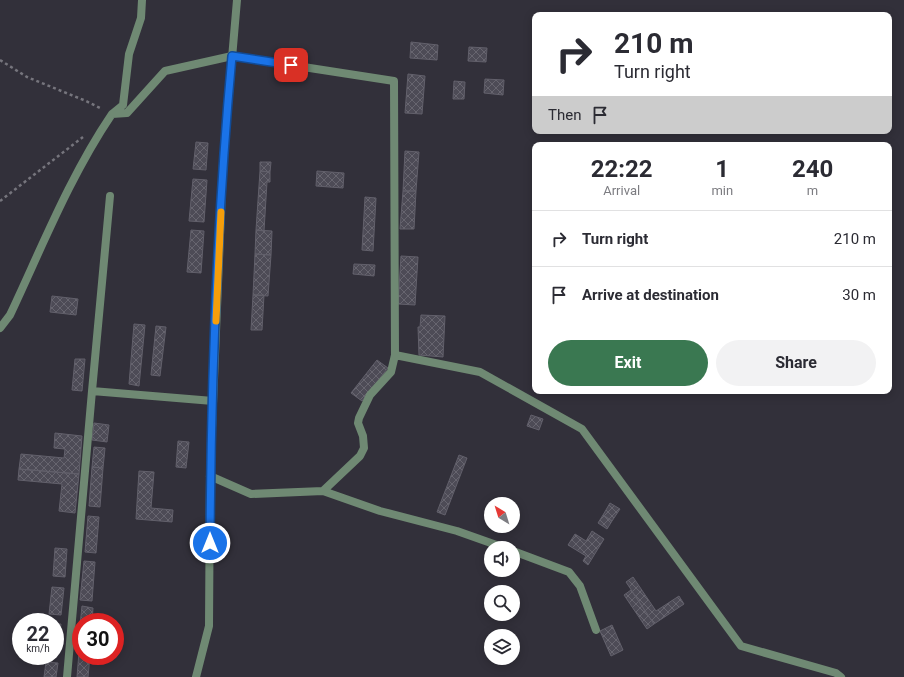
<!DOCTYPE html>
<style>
:root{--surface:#fff;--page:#f2f2f3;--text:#2b2b33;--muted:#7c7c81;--line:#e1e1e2;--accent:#3a7851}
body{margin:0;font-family:Roboto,sans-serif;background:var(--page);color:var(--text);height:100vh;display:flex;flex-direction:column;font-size:15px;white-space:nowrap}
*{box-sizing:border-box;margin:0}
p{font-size:13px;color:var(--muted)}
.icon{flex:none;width:22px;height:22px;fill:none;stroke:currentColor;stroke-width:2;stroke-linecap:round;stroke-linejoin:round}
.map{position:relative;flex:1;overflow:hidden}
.side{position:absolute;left:532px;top:142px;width:360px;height:252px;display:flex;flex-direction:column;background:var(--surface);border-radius:8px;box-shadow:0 2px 10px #0003}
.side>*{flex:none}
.guide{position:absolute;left:532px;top:12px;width:360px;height:122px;border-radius:8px;box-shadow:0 2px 10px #0003;background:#fff;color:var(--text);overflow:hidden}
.needle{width:26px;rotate:322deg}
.buttons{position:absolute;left:484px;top:497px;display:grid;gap:8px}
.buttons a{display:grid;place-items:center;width:36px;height:36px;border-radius:50%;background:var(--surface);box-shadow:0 2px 10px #0003;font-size:20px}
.speed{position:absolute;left:12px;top:613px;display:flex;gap:8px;font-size:20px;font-weight:700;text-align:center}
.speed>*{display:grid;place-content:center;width:52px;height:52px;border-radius:50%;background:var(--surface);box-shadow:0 2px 10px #0003;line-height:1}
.speed small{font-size:10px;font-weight:400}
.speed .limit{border:6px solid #d22;background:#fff;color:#111}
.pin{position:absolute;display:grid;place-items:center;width:34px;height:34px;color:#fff;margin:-17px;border-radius:8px;box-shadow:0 2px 6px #0006}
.me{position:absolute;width:44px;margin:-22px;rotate:0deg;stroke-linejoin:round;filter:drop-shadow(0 0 3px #0008)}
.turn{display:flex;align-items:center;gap:14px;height:84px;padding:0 16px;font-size:18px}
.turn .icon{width:52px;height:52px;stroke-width:2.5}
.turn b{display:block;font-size:28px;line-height:34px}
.then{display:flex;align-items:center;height:38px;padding:0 16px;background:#0003;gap:8px;font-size:15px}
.eta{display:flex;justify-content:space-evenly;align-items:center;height:68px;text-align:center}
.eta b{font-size:24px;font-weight:700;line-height:28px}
.button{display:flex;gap:8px;margin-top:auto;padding:8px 16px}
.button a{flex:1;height:46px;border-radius:24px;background:var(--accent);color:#fff;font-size:16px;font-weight:700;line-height:46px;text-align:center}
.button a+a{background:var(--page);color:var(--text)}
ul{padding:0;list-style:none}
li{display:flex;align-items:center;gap:12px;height:56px;padding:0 16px;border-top:1px solid var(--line)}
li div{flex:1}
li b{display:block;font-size:15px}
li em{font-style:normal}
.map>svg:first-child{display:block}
.building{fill:url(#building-cross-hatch);stroke:#62606b}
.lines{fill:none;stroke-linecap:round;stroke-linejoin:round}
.path{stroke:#76757d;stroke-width:2.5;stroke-dasharray:3 3;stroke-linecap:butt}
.lane{stroke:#6f8973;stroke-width:8}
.street{stroke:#6f8973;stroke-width:8}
.route-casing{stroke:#114b97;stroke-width:10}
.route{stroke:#1a73e8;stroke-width:7}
.slow{stroke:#f59e0b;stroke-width:7}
</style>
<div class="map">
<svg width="904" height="677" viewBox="0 0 904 677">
<defs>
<pattern id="building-cross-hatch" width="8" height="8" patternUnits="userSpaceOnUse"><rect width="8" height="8" fill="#4d4b56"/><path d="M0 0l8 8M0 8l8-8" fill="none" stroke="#67656f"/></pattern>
</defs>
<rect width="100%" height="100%" fill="#32303a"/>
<path class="building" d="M411 42 438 45 437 60 410 58Z
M469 47 487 48 486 62 468 61Z
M408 74 425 76 422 114 405 113Z
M485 79 504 80 503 95 484 93Z
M454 81 465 82 464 99H453Z
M196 142 208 143 206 170 193 169Z
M405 151 419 152 416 191H403Z
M260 162H271L270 172 260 171Z
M260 171 270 172V182H267L264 231 256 230Z
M317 171 344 173 343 188 316 186Z
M193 179 207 180 204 222 189 221Z
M403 191H416L414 229H400Z
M365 197 376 198 373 251 362 250Z
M191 230 204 231 201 273 187 272Z
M256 230 272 231 271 255 255 254Z
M255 254 271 255 268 296 253 295Z
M401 256 418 257 415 305 398 304Z
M354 264 375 265 374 276 353 274Z
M253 295H264L262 330H251Z
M52 296 78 299 76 315 50 312Z
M421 315 445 316 443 357 419 355 418 327H420Z
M134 324 145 325 139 386 129 384Z
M156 326 166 327 160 376 151 375Z
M75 359H85L82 391 72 390Z
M377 360 388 368 362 401 351 393Z
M531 415 543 419 539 430 527 426Z
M94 423 109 425 107 442 92 440Z
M55 433 82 436 79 474 19 469 21 454 64 458 65 449 54 448Z
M178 441 189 442 186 468 176 467Z
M94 447 105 448 103 468 92 467Z
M459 455 467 458 445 515 437 512Z
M92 467 103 468 100 507 89 506Z
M19 469 79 474 75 513 59 511 62 484 18 480Z
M139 471 154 472 151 508 173 510 172 522 136 519Z
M610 503 620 509 612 521 603 515Z
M603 515 612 521 607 529 598 523Z
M88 516 99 517 96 553 85 552Z
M592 531 604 539 588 565 583 561 586 556 568 545 575 534 586 541Z
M55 548 67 549 65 577 53 576Z
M84 561 95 562 92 601 80 600Z
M633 577 656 611 679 596 684 604 654 624 626 582Z
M52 587 64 588 61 615 49 614Z
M631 590 654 624 647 629 624 595Z
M82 606 93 608 92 622H81V644H78Z
M55 624H61L58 652 55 651Z
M612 625 623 650 611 656 600 631Z
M79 652H81V656H90L88 677H77Z
M46 662 58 663 56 677H44Z"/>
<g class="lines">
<path class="path" d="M0 60 27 77 86 101 102 109
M0 201 83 137"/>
<path class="lane" d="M142 0 141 18 129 54 123 105 112 114 127 113 165 71 232 56 394 81 395 355
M0 328 10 315C42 247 70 176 112 114
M92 391 110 196
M210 476 251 494 323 491 360 456 364 448 363 436 358 423 359 418 370 395 391 372 395 355 480 372 582 429 741 646 836 673 841 677
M323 491 380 511 457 531 505 548
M513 551 569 572 580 586 596 630
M67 677 92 391 213 401"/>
<path class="street" d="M196 677 209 626 210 476 223 163 237 0"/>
</g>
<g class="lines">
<defs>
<path id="route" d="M210 543C211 380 217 217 232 56L291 65"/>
</defs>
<use href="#route" class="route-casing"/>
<use href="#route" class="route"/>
<path class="slow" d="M216 321 221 212"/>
</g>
</svg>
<div class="buttons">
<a><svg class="needle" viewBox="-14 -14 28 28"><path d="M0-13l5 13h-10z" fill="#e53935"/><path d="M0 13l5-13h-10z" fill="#7c7c81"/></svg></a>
<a><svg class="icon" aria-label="sound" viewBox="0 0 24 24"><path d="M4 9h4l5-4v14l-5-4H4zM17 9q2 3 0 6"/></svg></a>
<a><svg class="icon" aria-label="search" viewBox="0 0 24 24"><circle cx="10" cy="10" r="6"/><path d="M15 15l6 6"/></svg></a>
<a><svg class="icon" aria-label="layers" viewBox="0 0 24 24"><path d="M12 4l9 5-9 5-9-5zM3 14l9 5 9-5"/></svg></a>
</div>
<div class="speed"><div>22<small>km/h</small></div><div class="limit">30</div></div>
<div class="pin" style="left:291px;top:65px;background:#d93025"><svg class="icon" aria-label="arrive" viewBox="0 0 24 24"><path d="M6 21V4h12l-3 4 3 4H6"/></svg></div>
<svg class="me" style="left:210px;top:543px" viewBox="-20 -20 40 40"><circle r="17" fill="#1a73e8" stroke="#fff" stroke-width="3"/><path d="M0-11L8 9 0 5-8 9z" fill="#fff"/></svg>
<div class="guide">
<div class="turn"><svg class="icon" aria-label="right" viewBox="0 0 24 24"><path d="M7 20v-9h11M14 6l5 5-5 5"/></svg><div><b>210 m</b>Turn right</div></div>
<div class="then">Then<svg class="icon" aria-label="arrive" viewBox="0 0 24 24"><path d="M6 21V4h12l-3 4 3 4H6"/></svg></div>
</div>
<section class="side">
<div class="eta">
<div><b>22:22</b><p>Arrival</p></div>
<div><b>1</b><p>min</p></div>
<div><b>240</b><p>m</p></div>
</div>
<ul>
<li><svg class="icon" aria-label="right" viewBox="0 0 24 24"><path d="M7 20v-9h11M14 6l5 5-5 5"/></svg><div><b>Turn right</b></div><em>210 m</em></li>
<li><svg class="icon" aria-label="arrive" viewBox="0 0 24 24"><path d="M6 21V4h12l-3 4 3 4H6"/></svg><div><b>Arrive at destination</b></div><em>30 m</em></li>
</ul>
<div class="button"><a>Exit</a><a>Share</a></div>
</section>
</div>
